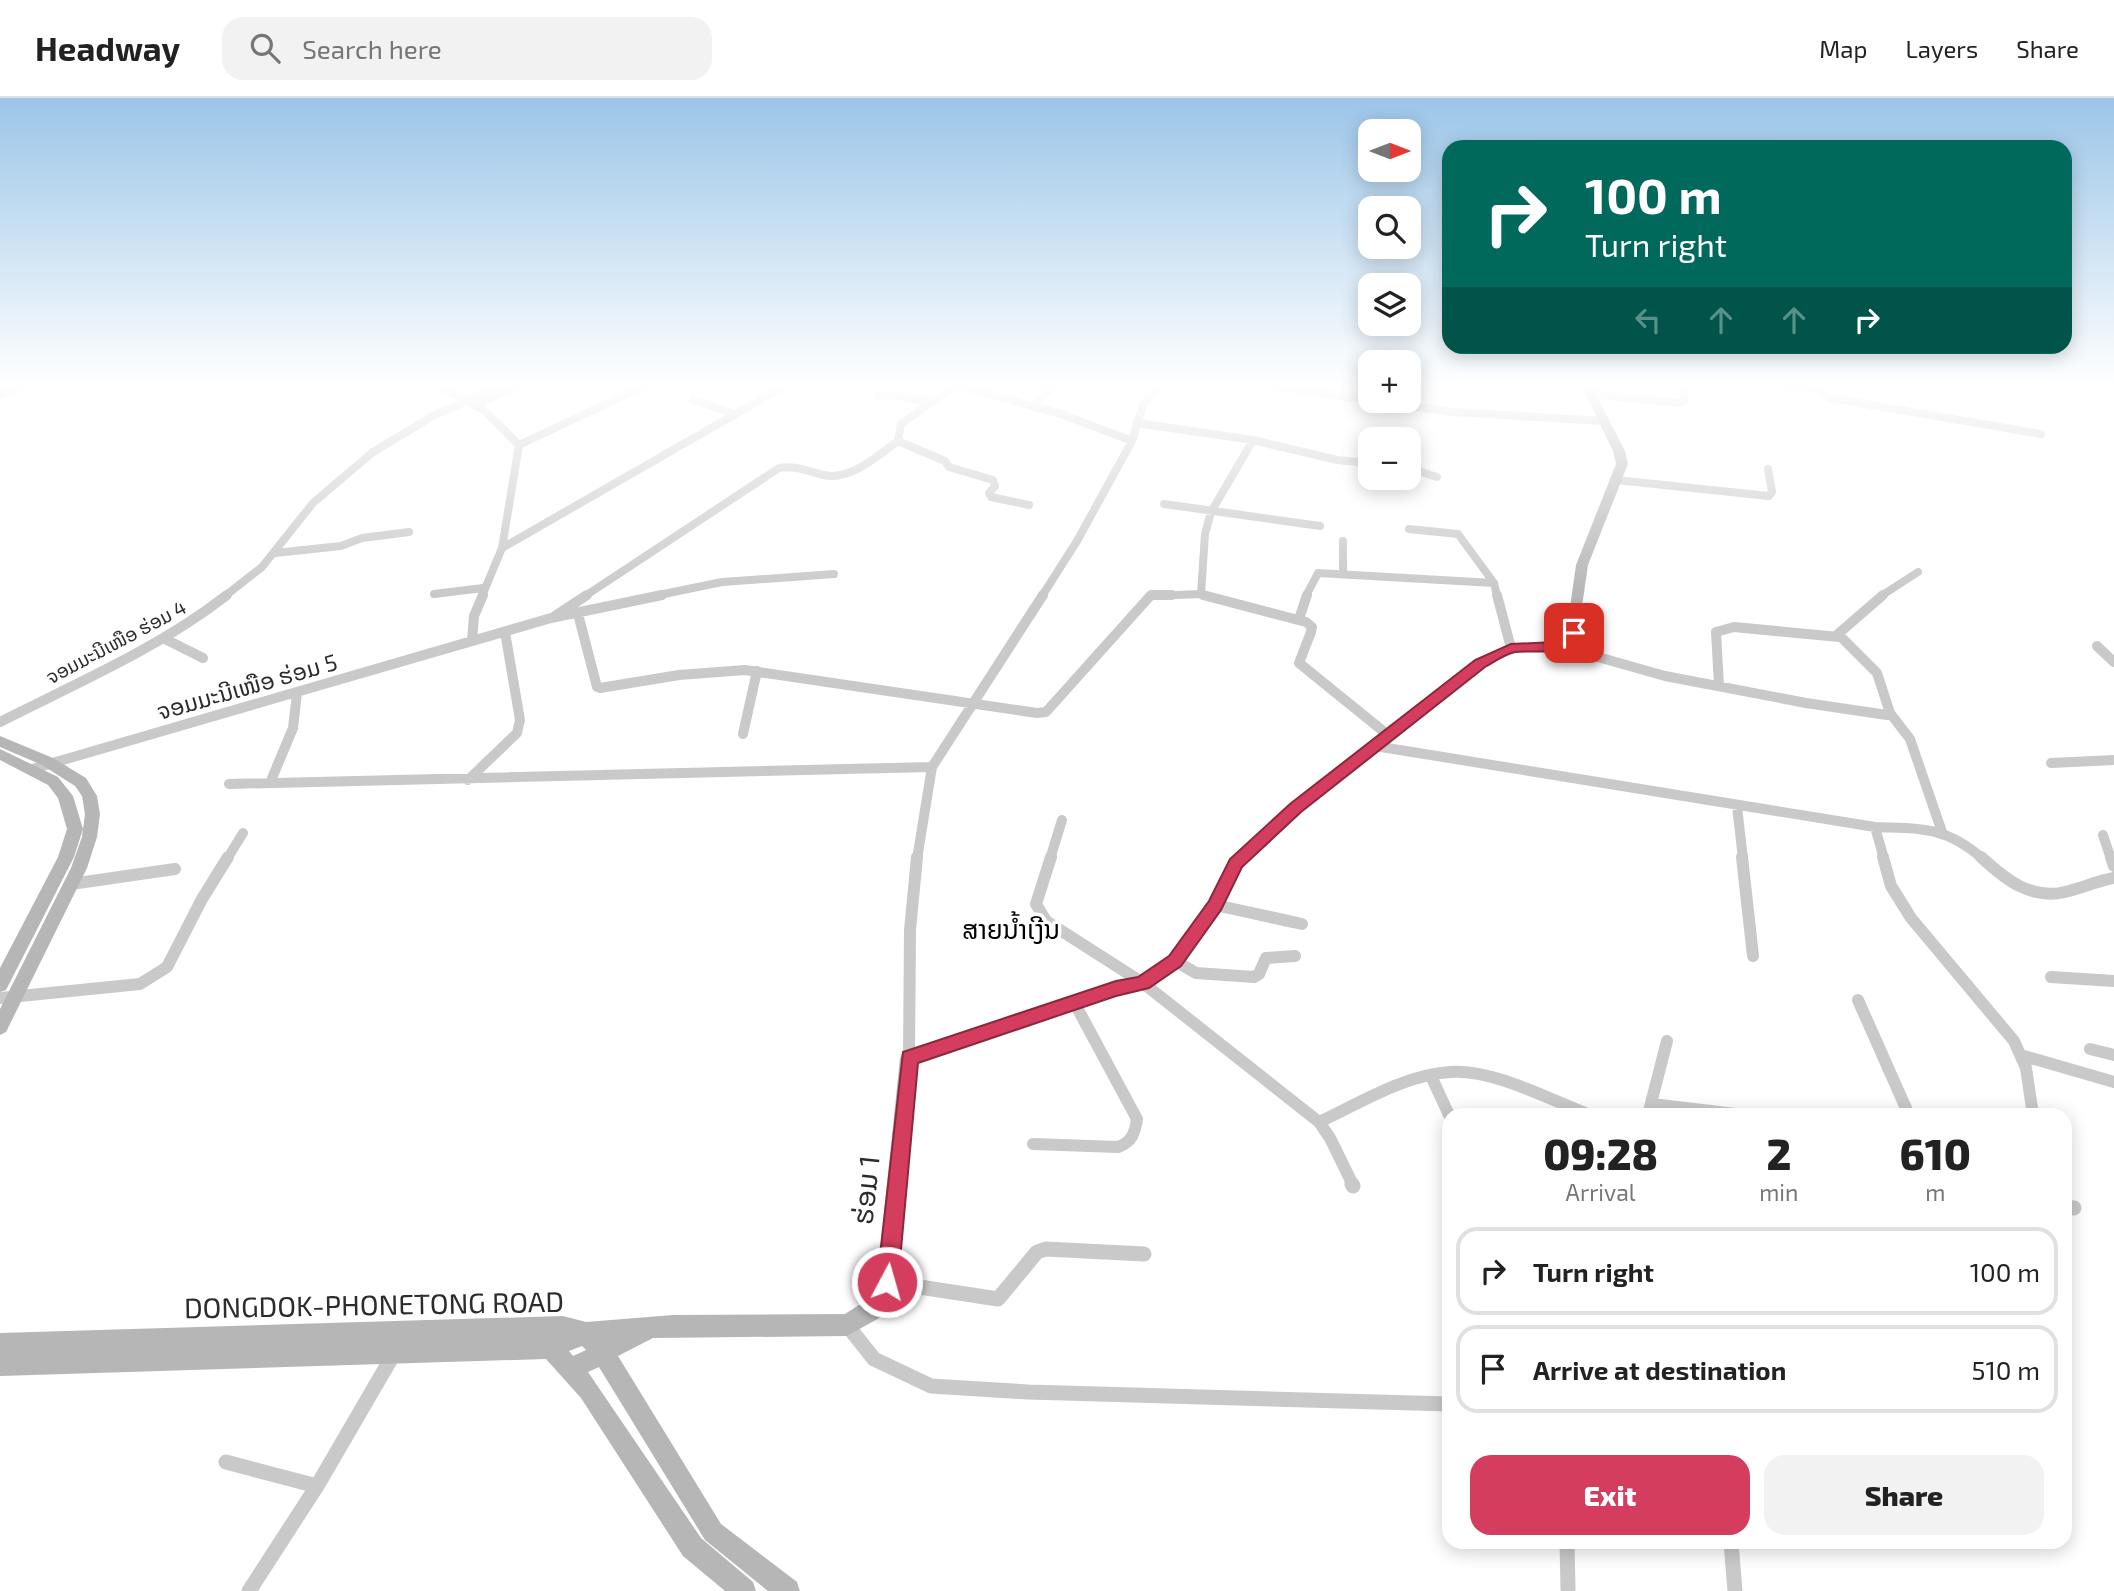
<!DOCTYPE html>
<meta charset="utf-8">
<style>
:root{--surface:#fff;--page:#f2f2f2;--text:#222;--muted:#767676;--line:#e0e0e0;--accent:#d43d5d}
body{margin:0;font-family:"Exo 2","Noto Sans Lao",sans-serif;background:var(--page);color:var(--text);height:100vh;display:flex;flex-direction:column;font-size:26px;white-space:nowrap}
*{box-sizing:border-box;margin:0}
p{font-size:23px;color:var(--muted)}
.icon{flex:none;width:38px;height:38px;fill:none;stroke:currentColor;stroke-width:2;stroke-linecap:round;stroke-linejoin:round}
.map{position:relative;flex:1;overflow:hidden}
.panel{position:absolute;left:1442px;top:1010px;width:630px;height:441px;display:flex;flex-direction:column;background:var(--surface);border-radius:21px;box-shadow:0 4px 18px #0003}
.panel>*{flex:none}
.top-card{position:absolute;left:1442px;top:42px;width:630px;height:214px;border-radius:21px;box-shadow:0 4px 18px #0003;background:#00695c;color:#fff;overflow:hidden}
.needle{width:46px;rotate:90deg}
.tools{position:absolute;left:1358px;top:21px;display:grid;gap:14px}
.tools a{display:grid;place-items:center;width:63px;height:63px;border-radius:14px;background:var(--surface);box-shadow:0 4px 18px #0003;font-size:35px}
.pin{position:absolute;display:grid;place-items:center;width:60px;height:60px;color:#fff;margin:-30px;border-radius:14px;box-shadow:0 4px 10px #0006}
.me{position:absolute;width:77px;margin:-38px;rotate:6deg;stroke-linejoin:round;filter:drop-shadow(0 0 5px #0008)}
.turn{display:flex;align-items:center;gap:24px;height:147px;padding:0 28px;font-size:32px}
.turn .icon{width:91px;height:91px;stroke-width:2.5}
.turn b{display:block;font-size:49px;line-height:60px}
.lanes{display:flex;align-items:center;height:66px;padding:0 28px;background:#0003;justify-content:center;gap:35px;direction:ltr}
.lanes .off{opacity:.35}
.eta{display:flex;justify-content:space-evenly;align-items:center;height:119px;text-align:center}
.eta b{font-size:42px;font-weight:800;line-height:49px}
.cta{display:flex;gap:14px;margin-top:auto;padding:14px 28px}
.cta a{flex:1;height:80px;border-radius:21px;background:var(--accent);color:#fff;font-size:28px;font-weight:800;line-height:80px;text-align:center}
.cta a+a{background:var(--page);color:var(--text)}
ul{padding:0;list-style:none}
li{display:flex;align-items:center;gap:21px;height:88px;margin:0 14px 10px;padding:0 14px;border:4px solid var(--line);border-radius:21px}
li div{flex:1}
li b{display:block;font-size:26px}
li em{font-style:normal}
header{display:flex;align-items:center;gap:42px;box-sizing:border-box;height:98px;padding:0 35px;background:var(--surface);border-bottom:2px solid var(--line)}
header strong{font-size:33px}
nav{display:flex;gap:38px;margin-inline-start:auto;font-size:24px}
.search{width:490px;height:63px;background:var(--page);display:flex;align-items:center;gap:18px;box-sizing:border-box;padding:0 24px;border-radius:21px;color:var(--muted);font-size:26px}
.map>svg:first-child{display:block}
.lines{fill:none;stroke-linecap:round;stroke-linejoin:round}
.street-far3{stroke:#c9c9c9;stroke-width:8}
.street-far2{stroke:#c9c9c9;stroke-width:10}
.street-far1{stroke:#c9c9c9;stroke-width:12}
.street{stroke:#c9c9c9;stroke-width:15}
.secondary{fill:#b6b6b6;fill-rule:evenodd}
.route{fill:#d43d5d;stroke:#8a283c;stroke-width:2}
.labels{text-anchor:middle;stroke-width:7;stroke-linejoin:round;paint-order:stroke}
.far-street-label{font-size:19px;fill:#2c2c2c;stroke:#fff}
.street-label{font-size:23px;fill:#2c2c2c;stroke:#fff}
.quarter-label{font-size:26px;fill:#000;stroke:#fff}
.near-street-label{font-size:28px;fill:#2c2c2c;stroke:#fff}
</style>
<header>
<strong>Headway</strong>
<div class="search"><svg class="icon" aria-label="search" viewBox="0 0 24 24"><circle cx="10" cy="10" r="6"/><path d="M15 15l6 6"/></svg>Search here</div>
<nav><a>Map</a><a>Layers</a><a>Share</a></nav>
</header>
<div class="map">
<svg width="2114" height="1493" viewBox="0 0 2114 1493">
<rect width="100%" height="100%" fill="#fff"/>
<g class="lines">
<path class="street-far3" d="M437 287 484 312 519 347 502 450 482 498
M957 287 1064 317 1132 343
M1265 287 1453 314 1604 323
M1776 287 1821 291 1830 300 2041 336
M1591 296 1681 305 1684 303 1686 287
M0 297 23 287
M877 298 893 297 932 304
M693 302 733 315
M477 307 518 287
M1033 308 1054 287
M1137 325 1253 342 1337 362 1370 365
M898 343 945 363 949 369 993 382 995 388 989 395 991 399 1029 407
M519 347 646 287
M1409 370 1437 379
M1616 382 1769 398 1772 394 1768 371
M1164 406 1320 428
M1409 431 1458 436 1494 485 1497 498
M1343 443V475
M502 450 786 287
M275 455 341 448 362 440 409 434
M434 496 483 490
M1201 496 1205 436 1211 414 1253 342
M225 498 262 469 313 405 373 354 433 318 502 287
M585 498 779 370C795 367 808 373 823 377 851 383 877 358 898 343L901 326 956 287
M654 498 722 484 834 476
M1042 498 1077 443 1132 343 1143 307 1157 287
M1150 498 1201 496 1207 498
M1306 498 1318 475 1494 485
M1881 498 1918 474"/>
<path class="street-far2" d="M1203 497 1306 524 1312 529 1311 534 1299 565 1388 637
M1497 497 1511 550
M578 516 597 589 600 590 679 577 745 572 1037 615 1046 614 1151 497H1172
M555 518 587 497
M1299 521 1307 497
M163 540 203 560
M472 543 474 518 483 497
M1559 548 1665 578 1806 605 1887 617 1890 615 1877 575 1838 536 1883 497
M2097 548 2114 564
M1719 588 1716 534 1734 529 1839 539
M1890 615 1910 641 1942 734
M0 624C77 585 159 550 227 497
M743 636 757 573
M1375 648 1875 729C1920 730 1947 729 1983 761
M2051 665 2114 662
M32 671 551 520 662 497
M468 682 517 635 520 622 505 534
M270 685 293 630 297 595
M229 686 932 669
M1737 708 1743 761
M1875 729 1884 761
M2103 737 2111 761
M227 761 243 735
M917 761 932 669 1043 497
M1050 761 1062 722"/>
<path class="street-far1" d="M1051 759 1036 806 1046 823 1143 885 1319 1024 1330 1040 1353 1087
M1742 759 1753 858
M1883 759 1891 788 1911 820 2014 943 2026 970 2033 1017
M1981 759C2005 781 2030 802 2065 794 2082 790 2097 783 2114 780
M2111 759 2114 768
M71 786 175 771
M1215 807 1302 826
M1175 863 1196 875 1254 879 1259 876 1266 860 1295 858
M2051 879 2114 883
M0 900 140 886 167 869 202 801 228 759
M1858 902 1909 1017
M2090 951 2114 957
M2024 958 2114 984
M909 960 910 832 917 759
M1431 978 1449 1017
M1652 1006 1744 1017
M1648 1017 1667 943
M1319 1024C1360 1005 1404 977 1450 974 1494 971 1550 1002 1590 1017
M1033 1046 1118 1049C1132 1044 1135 1035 1137 1021L1074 904"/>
<path class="street" d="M1352 1086 1353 1088
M2065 1109 2074 1110
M887 1184 998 1201 1037 1154 1046 1151 1144 1156
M847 1227 874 1261 931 1288 1028 1294 1449 1306
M226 1364 317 1388
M1567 1444 1568 1491
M1731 1444 1735 1493
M249 1493 317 1388 395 1254"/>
<path class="secondary" d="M1581 287H1591L1625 353 1628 366 1588 467 1577 543 1559 552 1513 554 1485 568 1300 714 1242 769 1221 812 1181 868 1149 890 1117 897 918 965 897 1184 881 1219 847 1238 653 1240 618 1258 721 1426 797 1484 800 1493H768L705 1442 599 1269 588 1274 701 1440 753 1484 756 1493H725L683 1458 581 1300 546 1261 0 1278V1235L563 1218 586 1224 673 1217 845 1216 865 1203 877 1182 900 960 903 954 1117 883 1139 879 1169 858 1209 803 1230 761 1290 706 1475 562 1511 546 1556 544 1566 538 1576 467 1616 366 1613 353ZM582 1248 586 1252 573 1258 569 1253Z
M0 638 53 660 86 680 97 698 100 716 97 739 87 770 6 934 0 937V911L71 770 82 739 85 716 82 698 75 688 42 667 0 649Z
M0 651 58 679 73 698 83 731 74 759 6 892 0 894V870L58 759 67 731 58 700 48 687 0 662Z"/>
</g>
<linearGradient id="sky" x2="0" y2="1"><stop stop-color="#9bc5e8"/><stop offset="0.58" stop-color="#fff"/><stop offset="1" stop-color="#fff" stop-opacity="0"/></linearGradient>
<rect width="2114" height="496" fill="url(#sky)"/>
<path class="route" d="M1574 531 1581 535C1571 561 1537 551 1515 554 1505 556 1494 564 1485 569L1301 714 1242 769 1221 812 1181 868 1149 890 1116 898 918 965 898 1184 895 1191 887 1194 880 1191 877 1184 903 954 1116 883 1138 879 1169 858 1209 803 1230 761 1290 706 1475 562 1511 546 1556 544Z"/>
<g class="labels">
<g class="far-street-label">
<text transform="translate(116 544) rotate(-28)" y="7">ຈອມມະນີເໜືອ ຮ່ອມ 4</text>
</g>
<g class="street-label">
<text transform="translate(247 589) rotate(-16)" y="8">ຈອມມະນີເໜືອ ຮ່ອມ 5</text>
</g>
<g class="quarter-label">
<text x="1011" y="841">ສາຍນ້ຳເງີນ</text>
</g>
<g class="near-street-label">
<text transform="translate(866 1092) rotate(-84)" y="10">ຮ່ອມ 1</text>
<text transform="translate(374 1207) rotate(-1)" y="10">DONGDOK-PHONETONG ROAD</text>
</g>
</g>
</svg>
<div class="tools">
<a><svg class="needle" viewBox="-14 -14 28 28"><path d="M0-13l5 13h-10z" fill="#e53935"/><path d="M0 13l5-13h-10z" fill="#767676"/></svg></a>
<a><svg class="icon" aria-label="search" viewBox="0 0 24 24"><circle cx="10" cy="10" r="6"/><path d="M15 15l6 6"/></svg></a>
<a><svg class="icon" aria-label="layers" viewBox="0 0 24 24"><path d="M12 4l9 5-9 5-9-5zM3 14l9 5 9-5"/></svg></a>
<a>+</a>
<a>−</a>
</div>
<div class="pin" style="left:1574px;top:535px;background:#d93025"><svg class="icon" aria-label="arrive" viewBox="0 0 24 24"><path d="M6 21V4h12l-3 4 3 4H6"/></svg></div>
<svg class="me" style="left:887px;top:1184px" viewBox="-20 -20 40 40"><circle r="17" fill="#d43d5d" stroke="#fff" stroke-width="3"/><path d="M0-11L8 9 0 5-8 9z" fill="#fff"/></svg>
<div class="top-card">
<div class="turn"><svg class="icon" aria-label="right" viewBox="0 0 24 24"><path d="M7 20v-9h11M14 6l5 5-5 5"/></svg><div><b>100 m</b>Turn right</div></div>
<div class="lanes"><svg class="icon off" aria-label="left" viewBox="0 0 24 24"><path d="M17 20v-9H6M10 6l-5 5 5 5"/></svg><svg class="icon off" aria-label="ahead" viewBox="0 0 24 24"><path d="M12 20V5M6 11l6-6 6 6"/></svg><svg class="icon off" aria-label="ahead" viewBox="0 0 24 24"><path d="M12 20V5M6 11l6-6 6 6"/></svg><svg class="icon" aria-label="right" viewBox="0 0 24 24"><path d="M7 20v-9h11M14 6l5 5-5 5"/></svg></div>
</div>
<section class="panel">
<div class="eta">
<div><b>09:28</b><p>Arrival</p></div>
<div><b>2</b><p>min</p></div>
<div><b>610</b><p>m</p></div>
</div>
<ul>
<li><svg class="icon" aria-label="right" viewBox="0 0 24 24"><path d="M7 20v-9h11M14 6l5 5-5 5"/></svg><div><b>Turn right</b></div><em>100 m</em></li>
<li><svg class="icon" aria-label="arrive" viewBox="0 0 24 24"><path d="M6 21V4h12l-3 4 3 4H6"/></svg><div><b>Arrive at destination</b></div><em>510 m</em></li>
</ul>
<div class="cta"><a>Exit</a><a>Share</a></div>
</section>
</div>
